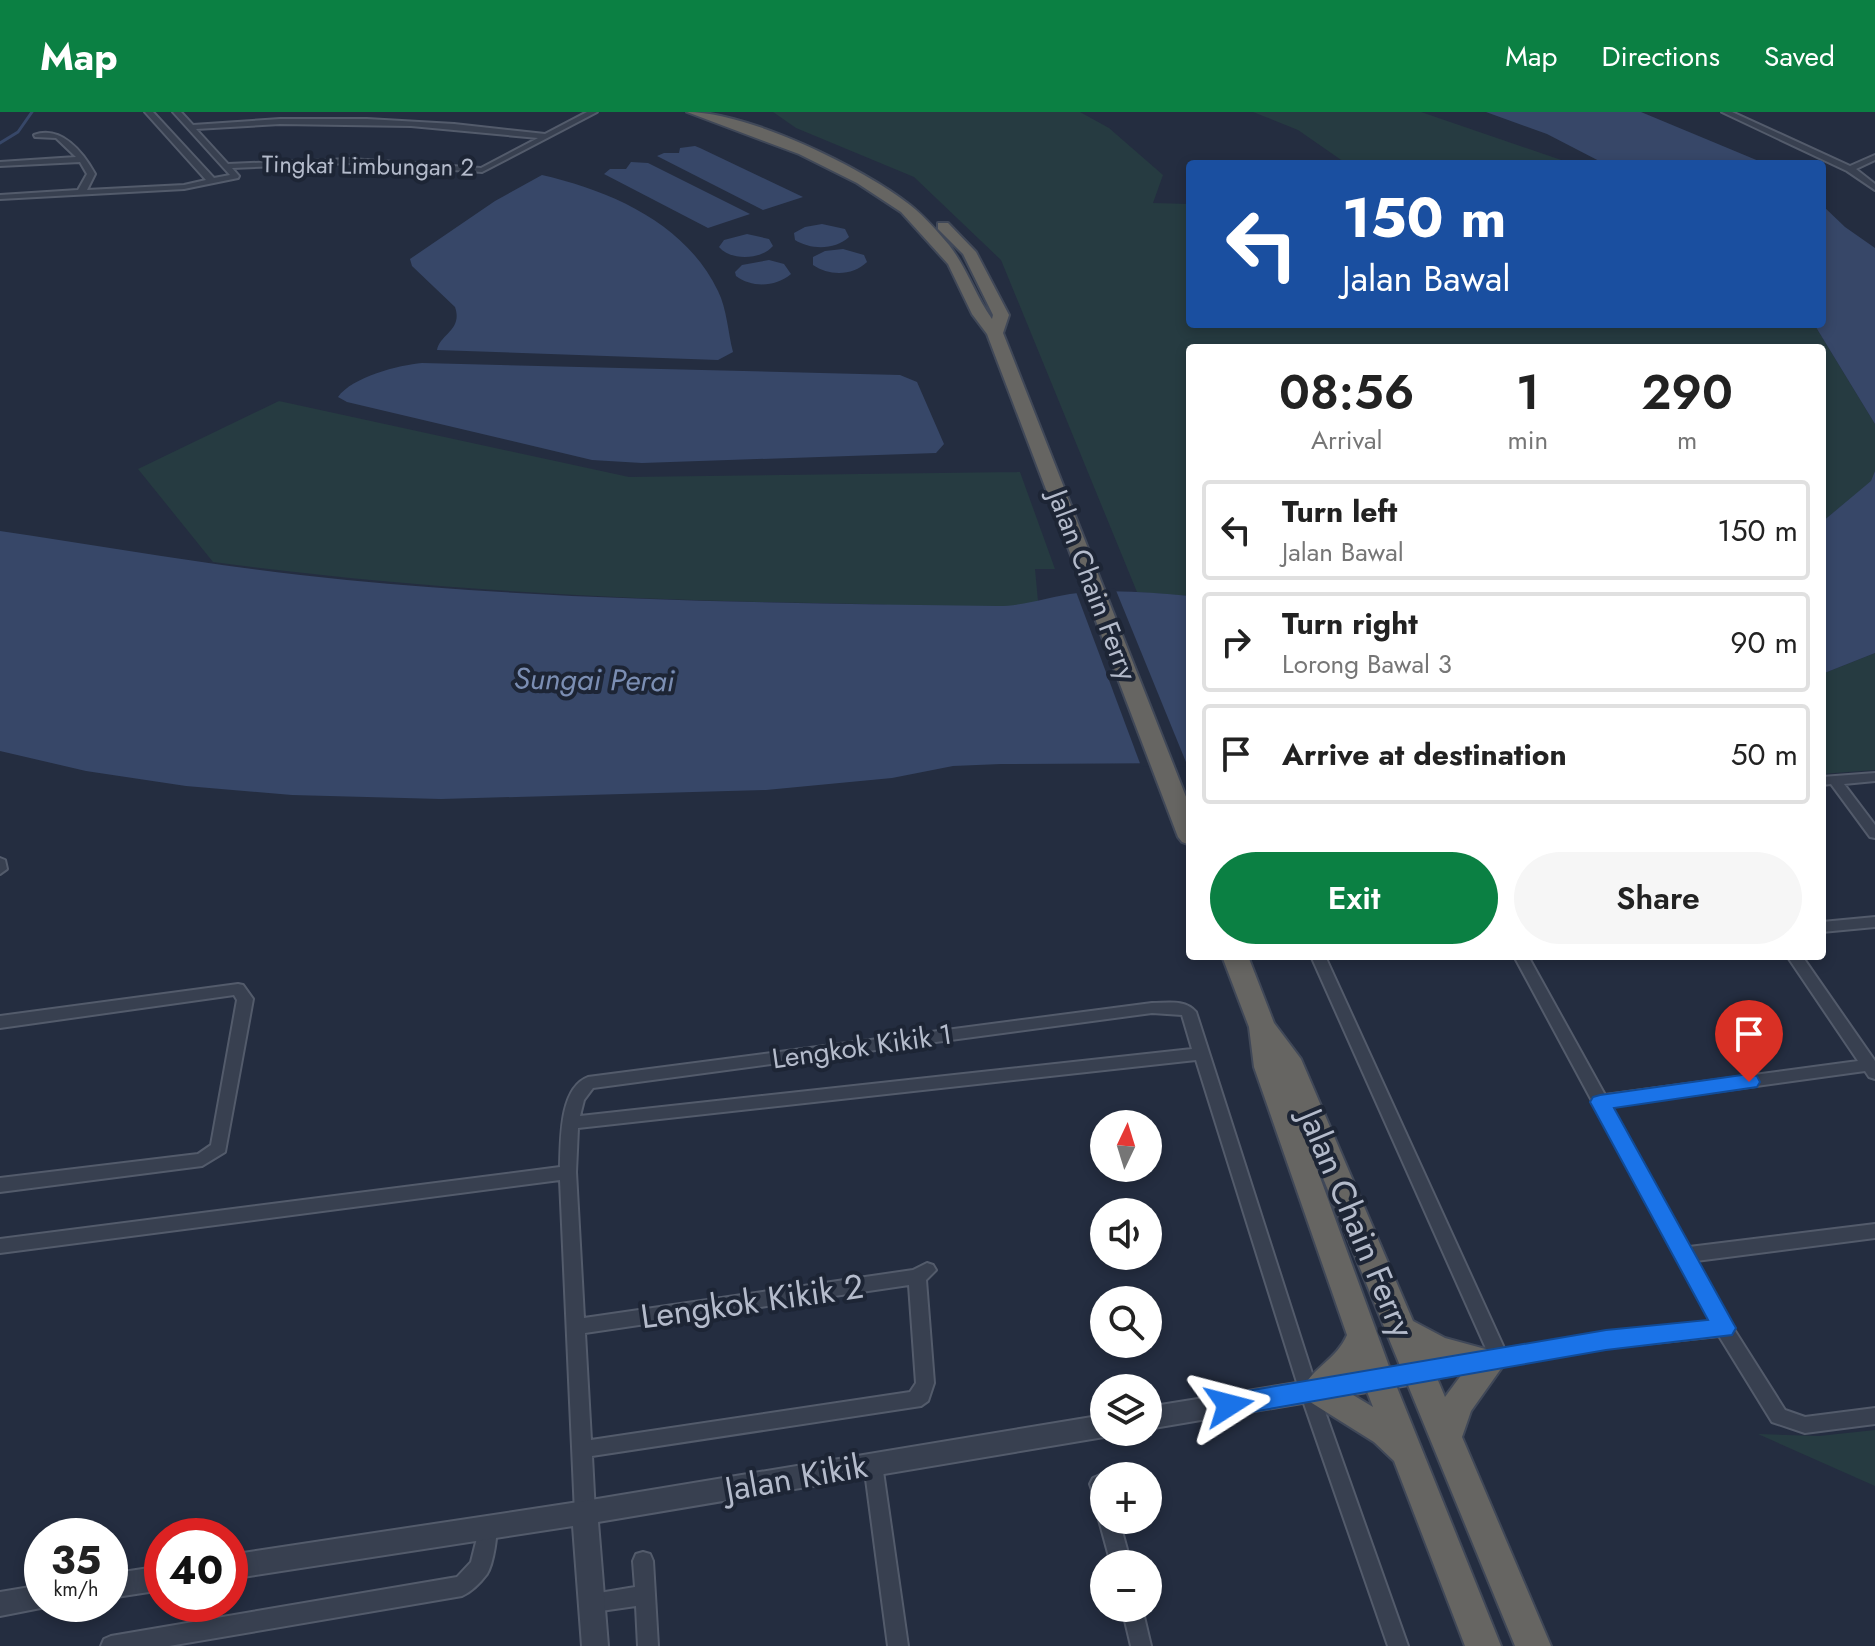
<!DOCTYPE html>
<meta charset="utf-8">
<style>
:root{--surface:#fff;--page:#f6f6f6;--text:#222;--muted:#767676;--line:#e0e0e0;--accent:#0b8043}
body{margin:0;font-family:Jost,sans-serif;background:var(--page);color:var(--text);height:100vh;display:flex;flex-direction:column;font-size:30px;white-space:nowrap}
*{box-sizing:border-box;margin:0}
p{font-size:26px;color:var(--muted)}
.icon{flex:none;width:44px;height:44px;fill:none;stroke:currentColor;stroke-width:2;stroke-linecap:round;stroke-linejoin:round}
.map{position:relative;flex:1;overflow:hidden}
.sheet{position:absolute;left:1186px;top:232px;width:640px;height:616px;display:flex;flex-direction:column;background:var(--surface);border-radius:8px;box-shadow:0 4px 12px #0003}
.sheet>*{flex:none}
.banner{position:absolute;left:1186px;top:48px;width:640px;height:168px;border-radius:8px;box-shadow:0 4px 12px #0003;background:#1a4fa0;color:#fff;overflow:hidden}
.needle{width:52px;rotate:4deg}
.buttons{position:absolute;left:1090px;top:998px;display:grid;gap:16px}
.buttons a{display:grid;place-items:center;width:72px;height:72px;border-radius:50%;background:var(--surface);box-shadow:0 4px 12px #0003;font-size:40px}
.speed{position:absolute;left:24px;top:1406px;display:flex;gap:16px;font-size:40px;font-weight:700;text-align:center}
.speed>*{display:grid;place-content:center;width:104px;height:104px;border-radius:50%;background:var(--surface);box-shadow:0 4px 12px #0003;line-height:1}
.speed small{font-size:20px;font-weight:400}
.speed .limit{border:12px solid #d22;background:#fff;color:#111}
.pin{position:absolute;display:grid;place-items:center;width:68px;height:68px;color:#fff;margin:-82px -34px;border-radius:50% 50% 50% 0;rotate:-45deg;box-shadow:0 0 8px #0007}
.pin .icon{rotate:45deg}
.me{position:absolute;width:88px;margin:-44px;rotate:81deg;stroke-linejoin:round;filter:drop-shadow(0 0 6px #0008)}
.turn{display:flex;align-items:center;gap:28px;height:168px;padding:0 24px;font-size:36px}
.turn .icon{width:104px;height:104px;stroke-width:2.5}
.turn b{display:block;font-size:56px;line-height:68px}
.eta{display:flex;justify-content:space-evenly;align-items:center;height:136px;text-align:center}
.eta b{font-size:48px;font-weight:600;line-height:56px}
.primary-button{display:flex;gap:16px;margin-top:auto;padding:16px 24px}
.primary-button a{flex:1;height:92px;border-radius:48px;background:var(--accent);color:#fff;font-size:32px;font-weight:600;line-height:92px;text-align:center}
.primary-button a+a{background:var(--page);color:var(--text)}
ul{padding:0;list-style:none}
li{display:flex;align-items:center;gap:24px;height:100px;margin:0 16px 12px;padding:0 8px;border:4px solid var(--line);border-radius:8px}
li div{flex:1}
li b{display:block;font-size:30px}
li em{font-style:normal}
header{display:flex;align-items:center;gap:48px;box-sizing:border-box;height:112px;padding:0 40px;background:var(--accent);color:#fff}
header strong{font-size:38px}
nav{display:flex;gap:44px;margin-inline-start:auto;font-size:28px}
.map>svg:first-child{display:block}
.green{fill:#263b41}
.water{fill:#374768}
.pier{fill:#242d40}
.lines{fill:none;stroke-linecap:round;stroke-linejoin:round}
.stream{stroke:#374768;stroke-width:3}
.minor-casing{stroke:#535b6b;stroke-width:4}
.tertiary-casing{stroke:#535b6b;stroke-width:4}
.trunk-casing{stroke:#404858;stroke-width:4}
.minor{fill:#384050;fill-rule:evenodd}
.tertiary{fill:#384050;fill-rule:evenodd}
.trunk{fill:#666562;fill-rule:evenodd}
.route{fill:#1a73e8;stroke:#114b97;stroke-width:2}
.labels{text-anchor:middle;stroke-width:8;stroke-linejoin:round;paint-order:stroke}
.far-street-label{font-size:24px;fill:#b4bbcb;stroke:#1d2535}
.street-label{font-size:28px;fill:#b4bbcb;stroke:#1d2535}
.water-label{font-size:30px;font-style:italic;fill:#7b8eb3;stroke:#1d2535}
.near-street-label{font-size:34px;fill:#b4bbcb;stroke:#1d2535}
</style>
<header>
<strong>Map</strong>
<nav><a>Map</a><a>Directions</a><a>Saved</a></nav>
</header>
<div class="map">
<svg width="1875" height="1534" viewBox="0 0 1875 1534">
<rect width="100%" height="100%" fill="#242d40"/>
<path class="green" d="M773 0H1080L1109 16 1163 63 1153 91 1190 92V212H1814L1875 312V359L1872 369 1822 410V236H1190V484L1137 480 1001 148 914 65 796 16Z
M1253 0H1421L1573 52H1347L1298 18Z
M279 289 629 365 1020 360 1055 457H1035L1038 489C1000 502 907 493 862 492 645 489 428 479 213 450L138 357Z
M1875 541V658L1822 662V562Z
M1875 1318V1374L1758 1322 1819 1324Z"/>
<path class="water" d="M1486 0H1641L1766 52H1605L1547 22Z
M695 34 700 36 803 85 763 98 657 44 664 41H679L680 36Z
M631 50 648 51 750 102 708 116 604 62 610 57H626Z
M542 63C612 79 686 112 718 179 727 197 728 221 733 240L718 248 437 238C440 222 463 218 455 195L412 154 410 147 495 89Z
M1822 93 1845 115 1875 136V312L1814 212H1822Z
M822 112 845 117 849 125C835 138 811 138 795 128L794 121 805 115Z
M747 122 769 127 773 134C761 148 731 149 719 135L724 128Z
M843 137 864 143 867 150C853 164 829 164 813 153V145L825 139Z
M769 148 784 152 791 162C776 175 752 176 736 164L735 160 742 153Z
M422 251 900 263 917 270 944 332 936 341 642 351 592 348 347 290 338 285C352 265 399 253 422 251Z
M1875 359V541L1822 562V410L1871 369Z
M0 419C115 436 231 457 347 468 563 489 781 491 998 494 1026 494 1050 484 1078 481 1115 477 1153 481 1190 484V651L1001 652 953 654 892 666 766 678 441 687 292 683 186 674 86 659 0 639Z"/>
<path class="pier" d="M1115 476 1188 655 1141 654 1075 477Z"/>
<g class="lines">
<path class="stream" d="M0 31 18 20 32 0"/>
<defs>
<path id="minor" d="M145 0H153L214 66 230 63 173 0H181L193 13 280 7H367L454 12 545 22 587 0H597L482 60 350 51 232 56 239 64 238 66 184 77 0 87V83L78 78 87 62 80 50 0 54V50L76 45 56 26 35 25 34 23C61 13 83 40 95 62L87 78 184 73 206 68ZM280 12 411 14 538 26 481 56 350 47 228 52 196 17Z
M1722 0H1732L1850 54 1875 43V48L1856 57 1875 72V78L1847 59Z
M1875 661V669L1844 672 1875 713V726L1870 725 1831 672 1822 673V665Z
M0 746 5 748 7 757 0 762Z
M1875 805V815L1822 820V810Z
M1311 844H1325L1505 1238 1606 1220 1711 1210 1514 844H1528L1605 983 1858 949 1787 844H1802L1875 949V967L1869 965 1865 959 1611 994 1689 1135 1875 1112V1126L1696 1149 1730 1211 1785 1298 1805 1305 1875 1296V1312L1805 1321 1772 1310 1719 1224 1606 1236 1420 1269 1414 1267 1411 1261 1414 1255 1420 1253 1488 1241Z
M238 872 243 873 253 887 225 1040 202 1054 0 1080V1066L198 1042 211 1033 237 888 234 883 0 916V904Z
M1152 891C1168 891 1185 887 1196 900L1318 1280 1408 1534H1388L1300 1280 1196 948 578 1016 576 1060 584 1206 913 1158 927 1151 933 1153 936 1158 926 1168 934 1271 928 1289 921 1294 592 1344 595 1401 592 1407 585 1410 578 1407 575 1401 560 1068 0 1141V1127L560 1055C561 1029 559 976 588 965ZM1152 901 1182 903 1192 937 580 1004 584 988 593 976ZM909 1173 916 1271 910 1280 591 1328 585 1221Z
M873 1343 880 1346 882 1352 908 1534H888L864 1352 866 1346Z
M1100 1363 1104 1365V1395L1097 1392 1090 1372 1093 1366Z
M1104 1401V1408H1119L1131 1452H1111L1099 1408Z
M488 1407 495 1410C499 1419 493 1453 487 1462 481 1470 471 1480 462 1484L169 1534H101L104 1527 111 1524 457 1465 471 1450 481 1410Z
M643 1440 650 1442 653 1449 658 1534H638L636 1494 594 1500 587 1497 584 1490 587 1483 635 1475 633 1449 636 1442Z
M1122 1496H1142L1151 1534H1131Z"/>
<path id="tertiary" d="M1420 1251 1428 1254 1432 1261 1428 1268 1420 1271 1148 1317V1295Z
M1104 1303V1320H1113L1104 1325 598 1410 608 1534H582L573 1414 230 1467V1443L585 1389Z
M162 1454V1478L110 1486V1462Z
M42 1473V1492L51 1494 0 1504V1480Z"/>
<path id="trunk" d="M687 0C748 0 862 55 910 93 925 105 937 119 949 133 967 156 975 183 992 207L993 203 963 142 938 117V111H948L976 140 1009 203 1003 221 1190 695V733L1182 730 1178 725 987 222 972 202 948 152 901 100 857 71 799 42Z
M1222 844H1248L1274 911 1301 947 1413 1209 1445 1226 1500 1241 1505 1251 1471 1299 1462 1325 1551 1534H1515L1298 1005 1394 1268 1501 1534H1465L1394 1349 1374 1330 1307 1288 1302 1278C1312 1256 1337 1247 1347 1223L1254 955 1249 915ZM1429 1247 1465 1258 1445 1285ZM1359 1259 1373 1295 1343 1277Z"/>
</defs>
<use href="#minor" class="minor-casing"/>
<use href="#tertiary" class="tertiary-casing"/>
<use href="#trunk" class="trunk-casing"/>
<use href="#minor" class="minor"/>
<use href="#tertiary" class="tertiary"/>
<use href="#trunk" class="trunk"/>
</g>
<path class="route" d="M1749 962 1757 964 1760 970 1757 975 1614 996 1732 1209 1736 1216 1732 1223 1606 1238 1229 1304 1220 1300 1217 1293 1220 1286 1229 1282 1606 1218 1708 1208 1590 990 1593 985 1600 983Z"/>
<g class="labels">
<g class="far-street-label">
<text transform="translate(368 54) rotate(1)" y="8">Tingkat Limbungan 2</text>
</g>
<g class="street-label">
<text transform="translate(1093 473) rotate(69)" y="10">Jalan Chain Ferry</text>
<text transform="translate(862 934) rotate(-8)" y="10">Lengkok Kikik 1</text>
</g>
<g class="water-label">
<text transform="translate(594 568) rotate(1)" y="10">Sungai Perai</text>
</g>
<g class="near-street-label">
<text transform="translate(1357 1111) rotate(67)" y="12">Jalan Chain Ferry</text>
<text transform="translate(752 1189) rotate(-8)" y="12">Lengkok Kikik 2</text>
<text transform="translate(796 1365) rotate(-10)" y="12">Jalan Kikik</text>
</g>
</g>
</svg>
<div class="buttons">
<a><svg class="needle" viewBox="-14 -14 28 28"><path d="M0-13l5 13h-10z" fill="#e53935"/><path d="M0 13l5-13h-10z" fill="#767676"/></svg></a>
<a><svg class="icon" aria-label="sound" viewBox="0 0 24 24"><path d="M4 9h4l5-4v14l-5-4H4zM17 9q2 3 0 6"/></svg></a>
<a><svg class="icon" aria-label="search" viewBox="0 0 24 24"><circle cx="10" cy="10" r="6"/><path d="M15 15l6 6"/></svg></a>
<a><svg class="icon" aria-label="layers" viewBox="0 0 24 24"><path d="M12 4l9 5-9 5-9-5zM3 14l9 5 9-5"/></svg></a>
<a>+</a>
<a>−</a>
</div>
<div class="speed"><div>35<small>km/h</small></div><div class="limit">40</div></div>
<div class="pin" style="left:1749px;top:970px;background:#d93025"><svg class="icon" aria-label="arrive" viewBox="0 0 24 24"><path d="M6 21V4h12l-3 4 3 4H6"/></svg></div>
<svg class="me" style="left:1229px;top:1293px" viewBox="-20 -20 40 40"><path d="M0-17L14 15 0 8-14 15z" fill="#1a73e8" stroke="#fff" stroke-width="4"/></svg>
<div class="banner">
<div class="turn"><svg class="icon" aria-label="left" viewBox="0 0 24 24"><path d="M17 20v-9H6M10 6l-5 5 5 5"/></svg><div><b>150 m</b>Jalan Bawal</div></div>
</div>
<section class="sheet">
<div class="eta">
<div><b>08:56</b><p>Arrival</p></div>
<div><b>1</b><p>min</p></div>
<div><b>290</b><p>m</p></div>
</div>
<ul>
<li><svg class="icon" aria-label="left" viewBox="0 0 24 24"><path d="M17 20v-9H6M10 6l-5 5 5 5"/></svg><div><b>Turn left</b><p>Jalan Bawal</p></div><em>150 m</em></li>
<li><svg class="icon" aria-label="right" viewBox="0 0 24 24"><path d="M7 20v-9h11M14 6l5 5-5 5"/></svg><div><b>Turn right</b><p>Lorong Bawal 3</p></div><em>90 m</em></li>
<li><svg class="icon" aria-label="arrive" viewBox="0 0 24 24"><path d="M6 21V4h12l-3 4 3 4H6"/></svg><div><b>Arrive at destination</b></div><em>50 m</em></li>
</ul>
<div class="primary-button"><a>Exit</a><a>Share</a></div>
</section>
</div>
